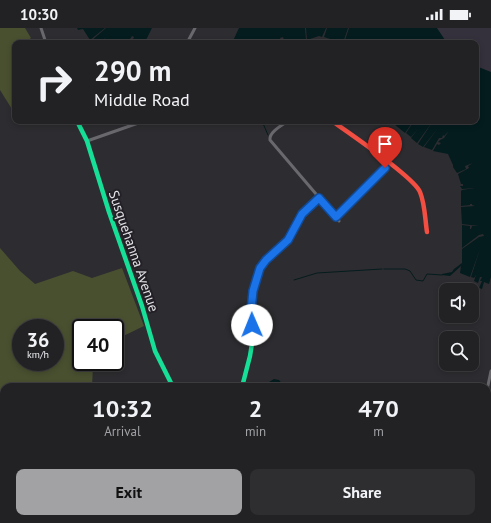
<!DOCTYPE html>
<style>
:root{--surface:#222124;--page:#2e2e31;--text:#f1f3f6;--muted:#a2a3a6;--line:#3f3e41;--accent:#a2a2a5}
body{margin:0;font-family:"PT Sans",sans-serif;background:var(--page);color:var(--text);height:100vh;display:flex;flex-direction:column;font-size:15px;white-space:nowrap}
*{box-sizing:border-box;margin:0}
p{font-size:13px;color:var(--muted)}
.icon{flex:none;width:22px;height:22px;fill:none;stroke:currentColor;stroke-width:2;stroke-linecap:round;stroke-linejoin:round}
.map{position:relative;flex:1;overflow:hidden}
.side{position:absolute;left:0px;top:355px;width:491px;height:140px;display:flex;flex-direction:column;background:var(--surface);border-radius:12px 12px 0 0;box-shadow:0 2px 6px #0003,0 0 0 1px var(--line)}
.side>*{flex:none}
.top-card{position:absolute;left:12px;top:12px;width:467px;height:84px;border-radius:8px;box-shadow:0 2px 6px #0003,0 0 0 1px var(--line);background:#222124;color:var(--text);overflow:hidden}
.tools{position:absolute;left:439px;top:255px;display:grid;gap:8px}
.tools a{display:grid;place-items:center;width:40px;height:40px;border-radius:8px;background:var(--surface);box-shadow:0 2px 6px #0003,0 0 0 1px var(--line);font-size:20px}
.speed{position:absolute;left:12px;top:291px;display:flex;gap:8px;font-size:20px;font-weight:700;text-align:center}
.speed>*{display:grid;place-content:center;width:52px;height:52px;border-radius:50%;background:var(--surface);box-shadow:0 2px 6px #0003,0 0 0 1px var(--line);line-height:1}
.speed small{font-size:10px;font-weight:400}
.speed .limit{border:2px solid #111;border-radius:6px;background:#fff;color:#111}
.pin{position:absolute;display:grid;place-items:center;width:34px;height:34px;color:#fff;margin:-41px -17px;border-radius:50% 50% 50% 0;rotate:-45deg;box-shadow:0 0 4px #0007}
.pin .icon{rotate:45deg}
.me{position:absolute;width:44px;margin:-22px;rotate:359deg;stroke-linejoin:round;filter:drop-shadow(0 0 3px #0008)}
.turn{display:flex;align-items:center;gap:14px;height:84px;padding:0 16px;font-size:18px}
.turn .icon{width:52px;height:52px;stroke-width:2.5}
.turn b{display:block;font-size:28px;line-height:34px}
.eta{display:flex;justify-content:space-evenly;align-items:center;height:68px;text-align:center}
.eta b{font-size:24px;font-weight:700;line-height:28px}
.primary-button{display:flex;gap:8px;margin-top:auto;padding:8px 16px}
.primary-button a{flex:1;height:46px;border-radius:8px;background:var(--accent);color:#111;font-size:16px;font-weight:700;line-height:46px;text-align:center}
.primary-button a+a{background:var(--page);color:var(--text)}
.status{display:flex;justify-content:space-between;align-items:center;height:28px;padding:0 20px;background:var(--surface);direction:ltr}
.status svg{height:11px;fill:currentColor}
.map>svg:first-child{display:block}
.built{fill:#34313c}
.green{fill:#495030;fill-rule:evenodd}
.water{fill:#041c1e}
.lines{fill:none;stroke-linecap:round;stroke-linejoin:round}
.stream{stroke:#041c1e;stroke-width:1}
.street{stroke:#69686c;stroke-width:3}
.fast{stroke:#16e098;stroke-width:4.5}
.slow{stroke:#ffcf43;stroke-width:4.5}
.jam{stroke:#f24e42;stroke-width:4.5}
.route-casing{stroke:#114b97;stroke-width:10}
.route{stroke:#1a73e8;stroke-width:7}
.labels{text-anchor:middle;stroke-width:4;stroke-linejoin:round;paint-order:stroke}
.street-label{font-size:14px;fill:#e1e1e4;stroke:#232127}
</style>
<div class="status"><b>10:30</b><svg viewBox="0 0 49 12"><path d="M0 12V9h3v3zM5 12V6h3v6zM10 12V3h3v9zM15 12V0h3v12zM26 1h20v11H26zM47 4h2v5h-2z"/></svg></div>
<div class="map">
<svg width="491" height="495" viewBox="0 0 491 495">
<rect width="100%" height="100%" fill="#2d2c30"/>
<path class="built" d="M435 0H491V47L476 40V15H444Z"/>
<path class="green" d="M0 0H25L31 10 24 15H15V86L0 62Z
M0 220 20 243 35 256 73 243 92 250 122 240 144 298 115 312V300H81V334H90L93 337 92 359H4V365H0ZM21 300H55V334H21Z"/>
<path class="water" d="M77 0H105L90 12 83 1 78 2Z
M106 0H152L147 10 135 2 147 10 145 13 142 12 140 15 133 11 134 9 132 8 130 11 136 15H99L108 8 98 15 94 13 91 14V13Z
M239 0H305L306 12 298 15 297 12V15H288L286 10 287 15H285L283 9 280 10 281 14 283 13 284 15H232Z
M306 0H326L322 9 319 8 307 12Z
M327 0H348L343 15H332L330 11 324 9Z
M349 0H437L447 15H344Z
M476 38 491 44V249L489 256 484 254 482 261 479 260 482 253H480L482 249H480L478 255 474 253 476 247 474 250 471 249 480 221 470 249 460 245 461 238 450 248 442 247V246L452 244 454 241 462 235V221L479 209 484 208 483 206 479 207 462 220V197L470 198V201H471L472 198H479L462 196 461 179 475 178 472 177V176H470V177L461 178V163L462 162 475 160 462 161 460 158H463V156H461L458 146 469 140 468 138 473 135 465 138 466 141 457 145 453 139V137L448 126 433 123 437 116 439 117 441 115 438 114 440 112 444 110 449 103 444 108 443 107 442 110H439L432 122 424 119 438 100 423 119 418 116 433 93 417 115 411 110 418 101 411 109 406 105 414 93H476Z
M396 93H411L410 94 412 95 405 105 394 96Z
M274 351 279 352 285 359H258L256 357 257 355 264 357Z
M0 424H4V491H41V495H0Z"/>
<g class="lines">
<path class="stream" d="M262 93 268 107
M384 241H405L410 243 416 252 423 253 427 246 442 247
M294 252 317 245 382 241
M487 449 491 446"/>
<path class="street" d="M41 0 46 15
M187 15 195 0
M288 93C281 98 269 104 270 112L339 193
M87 113 144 93
M336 189 389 135
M487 362 491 343
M177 495 185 491
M426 495 427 491"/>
<path class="fast" d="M77 93 87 113 109 184 142 278 155 323 173 359
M242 359 250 328 253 309 251 282 253 263 260 241 266 232 288 212 302 186 319 170
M326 491 336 495"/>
<path class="slow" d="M0 368 4 369"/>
<path class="jam" d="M332 93C349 105 414 149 420 164 425 176 425 191 427 204"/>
</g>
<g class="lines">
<defs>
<path id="route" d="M252 297 251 282 253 263 260 240 266 232 288 212 302 186 319 170 336 189 385 140"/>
</defs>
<use href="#route" class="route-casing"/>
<use href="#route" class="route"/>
</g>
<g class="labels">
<g class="street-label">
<text transform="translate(134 223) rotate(71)" y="5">Susquehanna Avenue</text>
</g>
</g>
</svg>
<div class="tools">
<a><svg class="icon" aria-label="sound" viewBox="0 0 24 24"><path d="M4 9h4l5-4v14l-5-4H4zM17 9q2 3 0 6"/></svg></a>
<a><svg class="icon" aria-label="search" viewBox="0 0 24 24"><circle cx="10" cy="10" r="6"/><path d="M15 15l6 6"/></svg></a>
</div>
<div class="speed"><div>36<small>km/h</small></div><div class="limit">40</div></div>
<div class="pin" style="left:385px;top:140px;background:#d93025"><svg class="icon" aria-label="arrive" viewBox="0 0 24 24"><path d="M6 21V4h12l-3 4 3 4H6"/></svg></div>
<svg class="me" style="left:252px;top:297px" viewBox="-20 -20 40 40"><circle r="19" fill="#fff"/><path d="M0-13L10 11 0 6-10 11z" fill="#1a73e8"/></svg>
<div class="top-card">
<div class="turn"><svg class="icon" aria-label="right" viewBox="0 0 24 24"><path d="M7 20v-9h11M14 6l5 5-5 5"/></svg><div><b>290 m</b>Middle Road</div></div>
</div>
<section class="side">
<div class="eta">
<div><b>10:32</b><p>Arrival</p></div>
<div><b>2</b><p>min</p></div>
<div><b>470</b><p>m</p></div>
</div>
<div class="primary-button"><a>Exit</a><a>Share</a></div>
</section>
</div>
